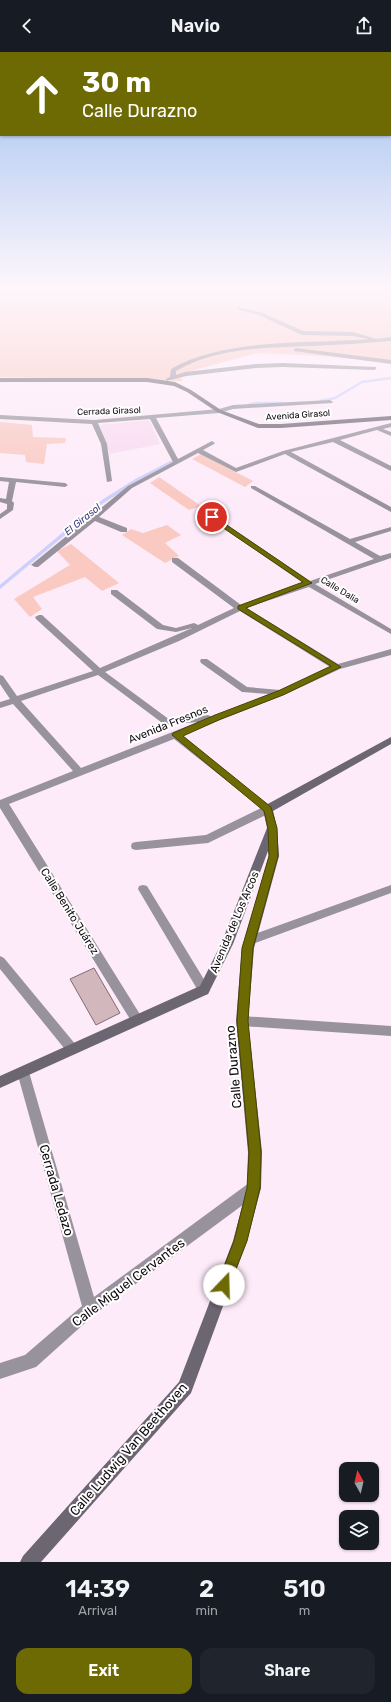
<!DOCTYPE html>
<meta charset="utf-8">
<style>
:root{--surface:#171b24;--page:#20242c;--text:#f1f3f6;--muted:#9ea1a6;--accent:#6d6a04}
body{margin:0;font-family:Rubik,sans-serif;background:var(--page);color:var(--text);height:100vh;display:flex;flex-direction:column;font-size:15px;white-space:nowrap}
*{box-sizing:border-box;margin:0}
p{font-size:13px;color:var(--muted)}
.icon{flex:none;width:22px;height:22px;fill:none;stroke:currentColor;stroke-width:2;stroke-linecap:round;stroke-linejoin:round}
.map{position:relative;height:1510px;overflow:hidden}
.drawer{display:flex;flex-direction:column;background:var(--surface);flex:1}
.drawer>*{flex:none}
.guide{position:absolute;left:0px;top:0px;width:391px;height:84px;box-shadow:0 1px 3px #0004;background:#6d6a04;color:#fff;overflow:hidden}
.needle{width:26px;rotate:352deg}
.fabs{position:absolute;left:339px;top:1410px;display:grid;gap:8px}
.fabs a{display:grid;place-items:center;width:40px;height:40px;border-radius:8px;background:var(--surface);box-shadow:0 1px 3px #0004;font-size:20px}
.pin{position:absolute;display:grid;place-items:center;width:34px;height:34px;color:#fff;margin:-17px;border:2px solid #fff;border-radius:50%;box-shadow:0 1px 4px #0007}
.me{position:absolute;width:44px;margin:-22px;rotate:21deg;stroke-linejoin:round;filter:drop-shadow(0 0 3px #0008)}
.turn{display:flex;align-items:center;gap:14px;height:84px;padding:0 16px;font-size:18px}
.turn .icon{width:52px;height:52px;stroke-width:2.5}
.turn b{display:block;font-size:28px;line-height:34px}
.eta{display:flex;justify-content:space-evenly;align-items:center;height:68px;text-align:center}
.eta b{font-size:24px;font-weight:600;line-height:28px}
.button{display:flex;gap:8px;margin-top:auto;padding:8px 16px}
.button a{flex:1;height:46px;border-radius:12px;background:var(--accent);color:#fff;font-size:16px;font-weight:600;line-height:46px;text-align:center}
.button a+a{background:var(--page);color:var(--text)}
header{display:flex;justify-content:space-between;align-items:center;height:52px;padding:0 16px;background:var(--surface);font-size:18px;font-weight:600}
.map>svg:first-child{display:block}
.built{fill:#f8dbf1}
.green{fill:#f9c9c2}
.lines{fill:none;stroke-linecap:round;stroke-linejoin:round}
.stream-far1{stroke:#ccd0fb;stroke-width:2.5}
.stream{stroke:#ccd0fb;stroke-width:3.5}
.building{fill:#d2b7bd;stroke:#846b72}
.street{fill:#97929c;fill-rule:evenodd}
.secondary{fill:#6c6572;fill-rule:evenodd}
.route{fill:#6d6a04;stroke:#474503}
.labels{text-anchor:middle;stroke-width:4;stroke-linejoin:round;paint-order:stroke}
.far-street-label{font-size:9px;fill:#10090e;stroke:#fff}
.far-water-label{font-size:10px;font-style:italic;fill:#3b3a7a;stroke:#fff}
.street-label{font-size:11px;fill:#10090e;stroke:#fff}
.near-street-label{font-size:13px;fill:#10090e;stroke:#fff}
</style>
<header><svg class="icon" aria-label="back" viewBox="0 0 24 24"><path d="M15 5l-7 7 7 7"/></svg>Navio<svg class="icon" aria-label="share" viewBox="0 0 24 24"><path d="M12 15V3M7 8l5-5 5 5M5 13v7h14v-7"/></svg></header>
<div class="map">
<svg width="391" height="1510" viewBox="0 0 391 1510">
<rect width="100%" height="100%" fill="#fdebf9"/>
<path class="built" d="M149 368 160 392 110 402 100 373Z"/>
<path class="green" d="M0 234H391V311L321 304 257 301 180 322 182 329 0 325Z
M0 370 32 373 33 385 66 386 65 391 47 392 44 412 26 410 25 403 0 401Z
M201 402 253 429 245 435 192 407Z
M159 425 201 454 189 458 150 431Z
M167 473 181 483 165 491 179 504 165 511 122 483 131 477 143 481Z
M71 492 119 531 102 539 85 525 33 545 42 557 30 565 14 547 70 513 57 499Z"/>
<g class="lines">
<path class="stream-far1" d="M320 349 335 346 362 330 391 326
M248 353 256 351H282"/>
<path class="stream" d="M0 535 102 450 137 428 172 410"/>
</g>
<path class="building" d="M94 916 120 961 96 973 70 927Z"/>
<g class="lines">
<path class="street" d="M238 255 263 261 303 279 353 280 376 287 391 285V289C365 291 338 293 312 294 266 296 217 295 176 319V323L185 320 256 312 283 311 376 315V317L374 318 283 315 256 316 186 324 166 329V327L170 325 171 317C226 286 306 292 369 287L353 284 302 283 259 263 236 257Z
M296 296 391 308V312L294 299V297Z
M330 348 333 350 332 351 233 357 219 361 156 366 178 407 212 389 215 391 214 392 203 398 236 416 283 399 391 371V375L383 377 391 380V384L377 378 340 388 391 414V419L333 390 291 400 391 455V460L285 402 236 420 198 401 132 436 99 465 127 476V480H121L95 469 38 515H35L31 513 128 434 173 410 150 367 98 371 107 392 112 429 107 430 101 392 92 372 0 367V363L94 368 219 357 233 353Z
M0 425 65 431 68 433 65 435 16 430 12 449 14 451 13 458 0 467V462L7 457V452L0 450V446L6 447 9 430 0 429Z
M251 434H255L350 487 391 475V479L355 490 380 504 391 501V506L315 532 391 577V582L309 535 246 556 338 612 391 597V603L340 617 284 643 182 683 273 757 272 760 208 791 136 798 132 797 131 794 132 791 136 790 206 783 261 756 174 687 9 752 141 964 143 968 141 972 137 973 133 972 0 756V748L73 719 13 652 0 656V650L10 647 0 632V623L3 624 17 644 93 619 36 567 35 565 39 563H42L100 616 192 576 176 580 157 577 111 542V538H117L163 573 176 576 194 571 198 573 234 556 172 510V506H178L241 553 303 531 198 458V456H202L310 529 374 507 251 436ZM240 559 330 615 280 638 247 635 207 607H201L200 609 201 611 242 640 269 642 212 665 208 663 170 668 105 620 179 589ZM98 623 165 673 198 670 81 716 21 649Z
M143 833 147 834 208 934 210 938 208 942 204 943 200 942 138 837 139 834Z
M391 833V841L250 893 246 891 244 888 246 885Z
M0 904 4 906 76 993 78 997 76 1001 72 1003 68 1001 0 917Z
M242 964 391 974V984L242 974 238 973 236 969 238 965Z
M23 1014 27 1016 29 1020 94 1245 249 1131 254 1129 259 1131 261 1136 259 1141 95 1262 36 1315 0 1327V1311L25 1303 82 1254 17 1020 19 1016Z"/>
<path class="secondary" d="M0 326H147L175 330 191 338 221 358 259 372H281L391 364V368L281 376H258L217 360 187 340 174 334 147 330H0Z
M391 685V692L273 759 277 776 279 804 254 896 248 969 262 1100 261 1136 247 1189 191 1341 41 1510H20L23 1504 179 1330 233 1189 247 1136 248 1100 236 969 242 896 269 804 268 799 233 892 208 942 0 1036V1024L200 934 221 892 267 776 263 757 264 754Z"/>
</g>
<linearGradient id="sky" x2="0" y2="1"><stop stop-color="#9dbff0"/><stop offset="0.53" stop-color="#fef6fc"/><stop offset="1" stop-color="#fef6fc" stop-opacity="0"/></linearGradient>
<rect width="391" height="445" fill="url(#sky)"/>
<path class="route" d="M212 463 312 531 246 556 341 615 283 643 221 667 183 684 271 755 277 776 278 804 253 896 248 969 261 1100 260 1136 247 1189 228 1237 224 1239 219 1237 217 1233 234 1189 247 1136 249 1100 237 969 242 896 269 804 268 776 264 759 172 683 173 681 215 663 278 639 331 614 238 557V554L303 530 210 467V464Z"/>
<g class="labels">
<g class="far-street-label">
<text transform="translate(109 359) rotate(-2)" y="3">Cerrada Girasol</text>
<text transform="translate(298 363) rotate(-4)" y="3">Avenida Girasol</text>
<text transform="translate(340 538) rotate(31)" y="3">Calle Dalia</text>
</g>
<g class="far-water-label">
<text transform="translate(82 467) rotate(-39)" y="4">El Girasol</text>
</g>
<g class="street-label">
<text transform="translate(168 672) rotate(-22)" y="4">Avenida Fresnos</text>
<text transform="translate(70 859) rotate(58)" y="4">Calle Benito Juárez</text>
<text transform="translate(234 870) rotate(-67)" y="4">Avenida de Los Arcos</text>
</g>
<g class="near-street-label">
<text transform="translate(233 1015) rotate(-95)" y="5">Calle Durazno</text>
<text transform="translate(57 1138) rotate(74)" y="5">Cerrada Ledazo</text>
<text transform="translate(128 1230) rotate(-37)" y="5">Calle Miguel Cervantes</text>
<text transform="translate(128 1397) rotate(-49)" y="5">Calle Ludwig Van Beethoven</text>
</g>
</g>
</svg>
<div class="fabs">
<a><svg class="needle" viewBox="-14 -14 28 28"><path d="M0-13l5 13h-10z" fill="#e53935"/><path d="M0 13l5-13h-10z" fill="#9ea1a6"/></svg></a>
<a><svg class="icon" aria-label="layers" viewBox="0 0 24 24"><path d="M12 4l9 5-9 5-9-5zM3 14l9 5 9-5"/></svg></a>
</div>
<div class="pin" style="left:212px;top:465px;background:#d93025"><svg class="icon" aria-label="arrive" viewBox="0 0 24 24"><path d="M6 21V4h12l-3 4 3 4H6"/></svg></div>
<svg class="me" style="left:224px;top:1233px" viewBox="-20 -20 40 40"><circle r="19" fill="#fff"/><path d="M0-13L10 11 0 6-10 11z" fill="#6d6a04"/></svg>
<div class="guide">
<div class="turn"><svg class="icon" aria-label="ahead" viewBox="0 0 24 24"><path d="M12 20V5M6 11l6-6 6 6"/></svg><div><b>30 m</b>Calle Durazno</div></div>
</div>
</div>
<section class="drawer">
<div class="eta">
<div><b>14:39</b><p>Arrival</p></div>
<div><b>2</b><p>min</p></div>
<div><b>510</b><p>m</p></div>
</div>
<div class="button"><a>Exit</a><a>Share</a></div>
</section>
